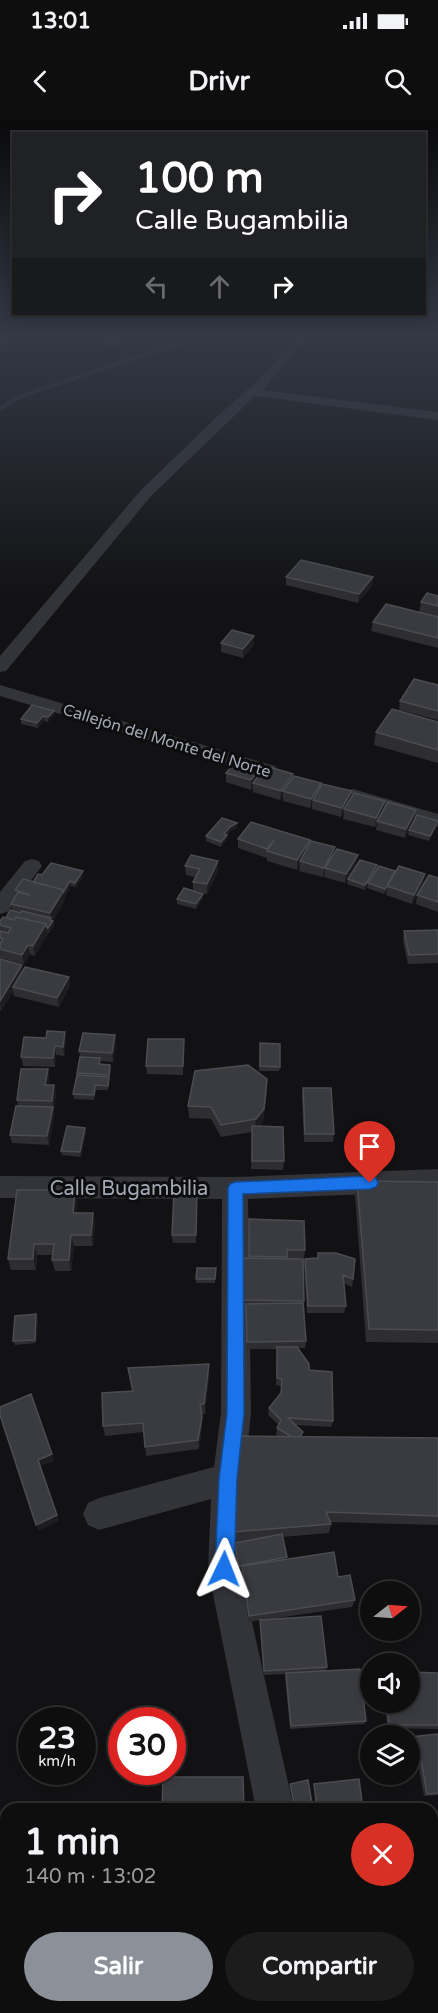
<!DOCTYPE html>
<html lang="es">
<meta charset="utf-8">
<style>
:root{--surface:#0e0e0f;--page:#1c1c1d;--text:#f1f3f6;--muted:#9b9c9e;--line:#2e2e2f;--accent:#8c9099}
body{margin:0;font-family:"Varela Round",sans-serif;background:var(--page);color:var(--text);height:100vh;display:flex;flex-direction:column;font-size:22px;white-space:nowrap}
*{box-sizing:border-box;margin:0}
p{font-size:20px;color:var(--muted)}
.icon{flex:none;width:33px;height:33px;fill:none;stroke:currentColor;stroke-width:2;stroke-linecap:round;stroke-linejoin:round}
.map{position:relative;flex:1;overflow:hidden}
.side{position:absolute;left:0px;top:1683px;width:438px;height:210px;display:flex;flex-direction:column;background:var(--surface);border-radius:18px 18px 0 0;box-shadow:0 3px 9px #0003,0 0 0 2px var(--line)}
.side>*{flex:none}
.hud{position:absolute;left:12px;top:12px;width:414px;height:183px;border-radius:0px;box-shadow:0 3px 9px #0003,0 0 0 2px var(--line);background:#202124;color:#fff;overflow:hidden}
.needle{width:39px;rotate:73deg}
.controls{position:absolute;left:360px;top:1461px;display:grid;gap:12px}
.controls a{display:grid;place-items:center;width:60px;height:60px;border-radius:50%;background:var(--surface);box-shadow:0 3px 9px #0003,0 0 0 2px var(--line);font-size:30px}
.speed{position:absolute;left:18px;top:1587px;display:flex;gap:12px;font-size:30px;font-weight:700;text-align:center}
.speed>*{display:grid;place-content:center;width:78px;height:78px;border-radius:50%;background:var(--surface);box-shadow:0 3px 9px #0003,0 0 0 2px var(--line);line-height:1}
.speed small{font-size:15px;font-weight:400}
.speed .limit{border:9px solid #d22;background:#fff;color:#111}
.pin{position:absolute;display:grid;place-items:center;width:51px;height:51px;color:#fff;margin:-62px -26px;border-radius:50% 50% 50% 0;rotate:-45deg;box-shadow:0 0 6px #0007}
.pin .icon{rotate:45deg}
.me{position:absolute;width:66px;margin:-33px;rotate:2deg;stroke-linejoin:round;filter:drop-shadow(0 0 4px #0008)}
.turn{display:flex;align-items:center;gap:21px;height:126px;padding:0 24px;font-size:27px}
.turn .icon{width:78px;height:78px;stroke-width:2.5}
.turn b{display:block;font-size:42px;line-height:51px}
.lanes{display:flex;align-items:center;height:57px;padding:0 24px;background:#0003;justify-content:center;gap:30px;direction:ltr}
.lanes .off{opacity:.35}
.round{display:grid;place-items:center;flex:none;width:63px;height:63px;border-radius:32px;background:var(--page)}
.summary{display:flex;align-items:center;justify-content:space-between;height:102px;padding:0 24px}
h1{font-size:36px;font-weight:700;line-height:45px}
.cta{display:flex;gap:12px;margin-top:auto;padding:12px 24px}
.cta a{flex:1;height:69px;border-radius:36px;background:var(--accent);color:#fff;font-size:24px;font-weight:700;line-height:69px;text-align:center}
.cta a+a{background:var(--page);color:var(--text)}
.status{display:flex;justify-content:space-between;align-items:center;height:42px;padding:0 30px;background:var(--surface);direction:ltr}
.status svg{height:16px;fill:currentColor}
header{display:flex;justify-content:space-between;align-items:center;height:78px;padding:0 24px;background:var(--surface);font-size:27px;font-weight:700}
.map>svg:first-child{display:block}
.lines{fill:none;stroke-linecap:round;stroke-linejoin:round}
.stream{stroke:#283038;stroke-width:4}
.street{fill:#333439;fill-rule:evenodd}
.wall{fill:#2e2e32}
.shaded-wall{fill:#1d1d20}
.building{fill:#3a3b40;stroke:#4b4c52;stroke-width:1.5}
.route{fill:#1a73e8;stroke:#114b97;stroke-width:1.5}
.labels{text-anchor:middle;stroke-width:6;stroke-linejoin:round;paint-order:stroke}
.far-street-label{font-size:16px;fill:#a3a8b5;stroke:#0d0d0f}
.street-label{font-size:20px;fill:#a3a8b5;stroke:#0d0d0f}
</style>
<div class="status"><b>13:01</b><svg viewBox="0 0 49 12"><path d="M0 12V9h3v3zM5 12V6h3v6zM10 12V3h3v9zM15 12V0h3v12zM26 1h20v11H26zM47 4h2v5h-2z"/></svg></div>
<header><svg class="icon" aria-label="back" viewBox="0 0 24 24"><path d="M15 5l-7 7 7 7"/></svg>Drivr<svg class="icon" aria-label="search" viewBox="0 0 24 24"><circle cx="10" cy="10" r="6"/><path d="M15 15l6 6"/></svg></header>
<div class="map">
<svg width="438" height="1893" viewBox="0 0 438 1893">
<rect width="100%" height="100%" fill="#121214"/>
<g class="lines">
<path class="stream" d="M0 289 16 278 205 214"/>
<path class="street" d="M299 214H310L263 270 438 292V300L255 276 151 376 6 551 0 552V536L141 370 223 291 258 261Z
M0 565 275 646 277 650 275 654H261L0 576Z
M353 669 438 694V707L346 679 343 675 346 671Z
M32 739 39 741 42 746 7 792 0 794V772L25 741Z
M438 1049V1071L248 1079 251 1293 244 1359 240 1449 294 1689H256L208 1449 211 1379 99 1410 88 1405 83 1394 88 1383 99 1378 214 1347 221 1293 222 1079 0 1078V1056L235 1057Z
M438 1781V1821L432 1822V1782Z
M47 1887H87V1893H47Z
M292 1887H332L333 1893H293Z"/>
</g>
<path class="wall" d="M108 214H125L122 227H105V223Z
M286 457H373L372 466 358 483 286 465Z
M438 476V528L371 511 373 502 419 492 421 482Z
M221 523 254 525 243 538 221 532Z
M438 565V600L399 590 400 581Z
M54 595 48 602 44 601 38 608 21 604V599Z
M438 602V643L374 625 376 612Z
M262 651 293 654V658L321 663V667L352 671 351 678 385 681 384 689 416 690 414 699 405 718 376 710 377 703 375 707 343 699 344 692 341 697 312 689V685L310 688 283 681V677L280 680 253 672V667L251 670 226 662V653Z
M237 703V708L230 711 227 716V720L221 727 206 721V716Z
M437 706 429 721 408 715 409 710Z
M238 719 310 720V723L334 733 358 735 356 744 345 763 324 757 325 754 323 757 299 751 300 745 297 750 267 741V738L238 728Z
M218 741V751L207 774 196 771 203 774V778L196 789 177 784V779L193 771V762L195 757 186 755 185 746Z
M377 745 376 750 395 751V753L425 754 423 763 412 784 386 775 387 768 384 774 367 768 368 764 365 770 347 764 348 759Z
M83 751V756L76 767 71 766 65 776V779L53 801 54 806 49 813H47L35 836 30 834 24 844 0 838V801L6 798 12 791 11 784 16 775 15 770 33 762 42 755Z
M438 758V792L416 784 417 775Z
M404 811 438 813V843L408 844 403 821Z
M0 839 23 849 69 857 70 866 59 887 14 876 13 871 1 891 0 890Z
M115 915 116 924 113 942 100 941 101 944 110 945 111 950 108 970H96L94 980 74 979 73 974 80 937 79 931Z
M66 921 64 936 56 935 55 947 23 946 21 937Z
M260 923 280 947 279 951H259Z
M184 928 183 955 147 954 146 946Z
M48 949 49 958 48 965H54L56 974 54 989H53L54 996 49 1025 12 1023 10 1015 18 986 17 980Z
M303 968 334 1014 333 1022H304L302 977Z
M267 971 263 1001 259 1007 284 1041 283 1050 251 1049 252 1012 221 1017 211 999 189 998 188 986Z
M85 1008 86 1012 81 1037 62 1035 61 1031Z
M357 1061 438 1062V1223L366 1222 355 1075Z
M197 1072 196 1123H173L172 1115Z
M77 1082 76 1093H93L95 1104 93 1126H74L71 1151H55L52 1140 53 1135H37L36 1150H11L8 1139Z
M249 1099 305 1130 304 1138H287V1139L304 1181 306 1221 305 1228H297L309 1250 333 1301 331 1307 296 1305 303 1312 302 1317 438 1318V1405L330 1402 331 1404 329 1413 282 1417 286 1439 338 1457 355 1480 352 1487 270 1499 327 1547 326 1551 366 1601 364 1604 290 1609 285 1557 286 1554 264 1555 260 1500 248 1502 241 1451 239 1452 235 1428V1423L246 1421 233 1422 236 1316 280 1317 276 1315 277 1308 279 1305 268 1295 269 1288 281 1273V1266L276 1265 277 1229H247L246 1187H243V1138H249Z
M318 1133 353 1159 352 1167 344 1163 346 1186 344 1193H307L304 1146 305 1139 317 1138Z
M197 1148H216L215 1163H196Z
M36 1194 38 1198 36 1223 15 1225 13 1221Z
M209 1244V1254L205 1294H201L202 1306 199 1329 146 1336 144 1312 105 1316 103 1306 132 1271 128 1248Z
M438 1553V1609L387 1608 385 1582H410Z
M438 1614V1675L424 1676 418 1643H410V1617Z
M314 1664 363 1689H316L314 1665Z
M438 1868V1893H389L388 1887H432V1869Z"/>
<path class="shaded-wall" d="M19 214H24L25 223 13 226 14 230 0 234V223L7 217Z
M25 214H32L33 220 25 221Z
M38 214H42V217L33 219V215Z
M373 457 372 466 358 483 359 474Z
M254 516V525L243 538V529Z
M54 591V595L48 602V597Z
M43 596 44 601 38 608 37 603Z
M262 646V655L253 663V666L251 670V660Z
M293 654 292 664 283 671V677L280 680 281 671Z
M321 663 320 672 313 680 312 685 310 688 311 679Z
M352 671 351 681 344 689V692L341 697 342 688Z
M385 681 384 690 377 701 375 707 376 698Z
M416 690 414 699 405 718 406 709Z
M438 701 437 706 429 721 430 716Z
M237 703V708L230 711 227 716V720L221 727V722L224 714 230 707Z
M310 720V730L300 741V745L297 750V740Z
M335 727 334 737 325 748V754L323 757 324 748Z
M358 735 356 744 345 763 346 754Z
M218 741V751L207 774V764Z
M377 745 376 750 365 770V765Z
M83 751V756L76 767 75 763Z
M425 754 423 763 412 784 414 775Z
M70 761 71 766 65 776V779L52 802 50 793 64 770Z
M203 774V778L196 789V784Z
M51 798 52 802 53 801 54 806 49 813 48 808Z
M46 804 48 814 35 836 33 826Z
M28 825 30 834 24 844 22 835Z
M22 845 24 854 13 867V872L1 891 0 881Z
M69 857 70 866 59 887 57 878Z
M65 912 66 921 64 936 63 927Z
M115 915 116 924 113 942 112 933Z
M55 926 56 935 55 947 53 938Z
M48 949 49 958 47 974 45 965Z
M267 959 263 1001 255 1011 256 999Z
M54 965 56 974 54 989 52 981Z
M53 987 54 996 49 1025 47 1016Z
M85 1008 86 1012 81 1037 80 1032Z
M75 1070 77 1082 76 1104 73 1093Z
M93 1093 95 1104 93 1126 91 1115Z
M71 1115 74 1126 71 1151 69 1140Z
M34 1124 37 1135 36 1150 33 1139Z
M36 1194 38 1198 36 1223 35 1220Z
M209 1244V1254L205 1294 204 1284Z
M202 1297V1306L199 1329 198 1320Z
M52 1334 54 1341 41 1346 59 1401 38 1411 36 1405 38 1340Z"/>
<path class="building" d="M0 214H19L7 217 12 220 0 223Z
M107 215 124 216 122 223H105Z
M301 440 373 457 359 474 286 457Z
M427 473 438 476V486L421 482Z
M386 484 438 497V518L373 502Z
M232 510 254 516 243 529 221 523Z
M414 559 438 565V591L400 581Z
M32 585 54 591 48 597 43 596 37 603 21 599Z
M392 589 438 602V630L376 612Z
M238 639 262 646 251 660 226 653Z
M266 646 293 654 281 671 253 663Z
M294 656 321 663 311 679 283 671Z
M322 664 352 671 342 688 313 680Z
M354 673 385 681 376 698 344 689Z
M388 682 416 690 406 709 377 701Z
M417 695 438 701 430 716 409 710Z
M222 698 237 703 230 707 224 714 227 715 221 722 206 716Z
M251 702 310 720 297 740 267 731 274 720 267 729 238 719Z
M311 721 335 727 324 748 300 741Z
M337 729 358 735 346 754 325 748Z
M191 735 218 741 207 764 193 762 200 749 185 746Z
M360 740 377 745 365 765 348 759Z
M51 743 83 751 75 763 70 761 64 771V770L33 762 38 754 42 755Z
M379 746 395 751 385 769 368 763Z
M399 746 425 754 414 775 387 766Z
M429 755 438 758V782L417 775Z
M23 759 64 770 50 793 11 784 18 772 30 775 15 770Z
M184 768 203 774 196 784 177 779Z
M10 790 20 793 22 791 51 798 50 800 53 801 48 808H47L46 804 16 797 14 800 6 798Z
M3 797 14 800 16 797 46 804 33 826 28 825 22 835 0 829V824L3 819 0 818V811L8 813 11 808 0 805V801Z
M438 810V834L409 835 404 811Z
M0 839 22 845 0 881Z
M25 847 69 857 57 878 13 867Z
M47 911 65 912 63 927 55 926 53 938 21 937 24 917 46 918Z
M83 913 115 915 112 933 79 931Z
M148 919H184L183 946H146Z
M260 923 280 924V947L260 946Z
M80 937 100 938 99 944 110 945 109 955 77 953Z
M248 945 267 959 264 989 256 999 221 1005 211 987 188 986 195 951Z
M21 949H48L45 965H54L52 981 17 980Z
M77 955 109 957 108 966 95 965 94 975 73 974Z
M303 968H331L334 1014H305Z
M16 986 53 987 47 1016 10 1015Z
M67 1006 85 1008 80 1032 61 1031Z
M252 1006 283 1007 284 1041H252Z
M357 1061 438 1062V1210L369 1209Z
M17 1070H75L73 1093H93L91 1115H71L69 1140H52L54 1124H34L33 1139H8Z
M174 1072H197L196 1115H172Z
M249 1099 304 1101 305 1130H287V1137L249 1136Z
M318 1133H336L355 1139 353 1159 343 1155 346 1186H308L305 1139 318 1138Z
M243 1138 303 1139 304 1181 243 1180Z
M197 1148H216L215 1159H196Z
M303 1183 306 1221 247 1222 246 1184Z
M36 1194 35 1220 13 1221 15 1196Z
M277 1227H297L309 1244V1250L332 1252 333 1301 288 1298 303 1312 299 1317H292L277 1308 281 1300 269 1288 281 1273 282 1259 277 1258Z
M209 1244 204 1284H200L202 1297 198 1320 145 1327 143 1303 103 1306 102 1273 133 1271 128 1248Z
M31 1274 52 1334 38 1340 57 1395 36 1405 0 1295V1287Z
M236 1316 438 1318V1396L326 1392 331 1404 233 1412Z
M282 1414 287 1437 239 1446 235 1423Z
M334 1432 338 1457 350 1455 355 1480 249 1496 242 1446Z
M321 1496 327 1547 264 1551 260 1500Z
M360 1549 366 1601 291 1606 286 1553Z
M410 1552 438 1553V1605H389L387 1582H410Z
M438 1614V1673L427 1674 421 1640 410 1641V1617Z
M163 1657H243L244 1689H162Z
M359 1659 363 1689H317L314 1664Z
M308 1660 313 1689H295L290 1664Z
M438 1726V1772L432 1773V1727Z
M438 1870V1893H393L391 1887H432V1872Z
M152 1887H200V1893H152Z
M255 1887H299V1893H255Z
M246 1888V1893H225V1891Z"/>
<linearGradient id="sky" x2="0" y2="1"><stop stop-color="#0a0a0b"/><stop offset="0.45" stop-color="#333945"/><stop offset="1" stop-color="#333945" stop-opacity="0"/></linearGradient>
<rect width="438" height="479" fill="url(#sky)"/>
<path class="route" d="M370 1056 376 1058 378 1063 376 1067 370 1069 243 1074 244 1293 237 1359 234 1449 231 1455 224 1458 218 1455 215 1449 219 1359 227 1293 228 1068 230 1064 235 1062Z"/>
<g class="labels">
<g class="far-street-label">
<text transform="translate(167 620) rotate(17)" y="6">Callejón del Monte del Norte</text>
</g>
<g class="street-label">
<text x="129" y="1075">Calle Bugambilia</text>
</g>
</g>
</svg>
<div class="controls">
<a><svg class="needle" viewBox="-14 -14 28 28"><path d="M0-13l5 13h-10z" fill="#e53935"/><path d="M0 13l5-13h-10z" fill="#9b9c9e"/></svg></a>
<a><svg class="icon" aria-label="sound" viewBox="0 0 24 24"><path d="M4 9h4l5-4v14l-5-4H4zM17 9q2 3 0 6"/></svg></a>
<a><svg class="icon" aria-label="layers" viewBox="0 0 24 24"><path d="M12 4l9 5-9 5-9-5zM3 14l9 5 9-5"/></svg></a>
</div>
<div class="speed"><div>23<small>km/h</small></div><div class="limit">30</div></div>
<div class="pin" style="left:370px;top:1063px;background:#d93025"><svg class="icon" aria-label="arrive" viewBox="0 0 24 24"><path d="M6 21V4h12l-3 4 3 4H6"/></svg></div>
<svg class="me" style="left:224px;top:1449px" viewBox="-20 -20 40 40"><path d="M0-17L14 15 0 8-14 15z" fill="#1a73e8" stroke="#fff" stroke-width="4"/></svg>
<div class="hud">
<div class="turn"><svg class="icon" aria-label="right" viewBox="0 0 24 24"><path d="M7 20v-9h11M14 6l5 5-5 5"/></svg><div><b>100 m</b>Calle Bugambilia</div></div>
<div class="lanes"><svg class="icon off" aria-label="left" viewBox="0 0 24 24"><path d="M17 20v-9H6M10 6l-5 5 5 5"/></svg><svg class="icon off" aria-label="ahead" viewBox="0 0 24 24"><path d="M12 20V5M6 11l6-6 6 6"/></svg><svg class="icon" aria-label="right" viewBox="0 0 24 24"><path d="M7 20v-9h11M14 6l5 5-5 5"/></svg></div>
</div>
<section class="side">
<div class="summary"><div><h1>1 min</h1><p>140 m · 13:02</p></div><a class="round" style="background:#d93025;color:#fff"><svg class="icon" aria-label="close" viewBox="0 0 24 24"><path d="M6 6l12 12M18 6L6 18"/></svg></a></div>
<div class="cta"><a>Salir</a><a>Compartir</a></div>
</section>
</div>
